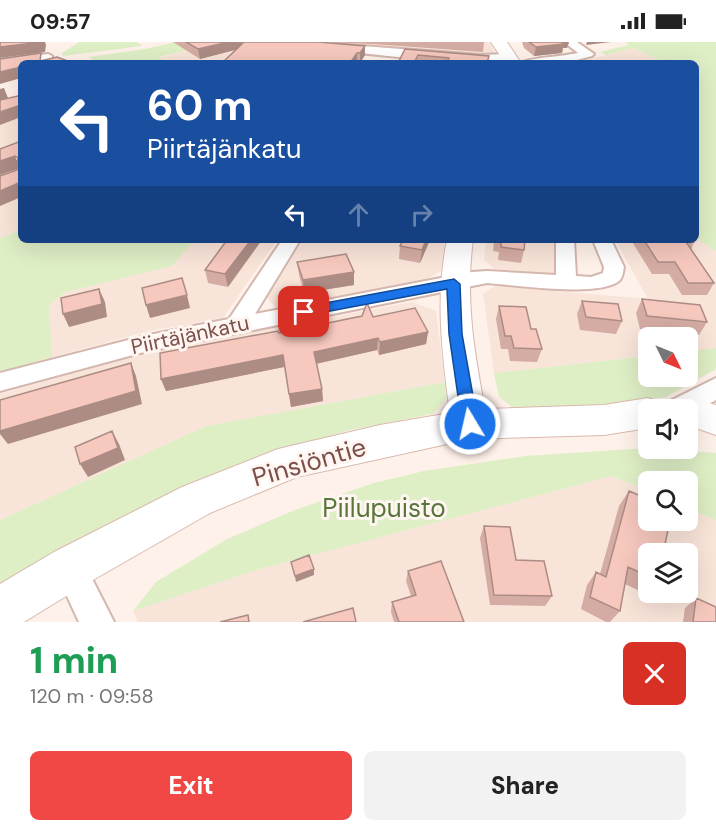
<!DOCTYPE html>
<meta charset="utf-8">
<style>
:root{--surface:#fff;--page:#f2f2f2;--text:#222;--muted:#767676;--accent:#f14745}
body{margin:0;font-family:"DM Sans",sans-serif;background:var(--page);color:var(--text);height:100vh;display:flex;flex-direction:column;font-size:22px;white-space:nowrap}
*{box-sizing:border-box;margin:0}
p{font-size:20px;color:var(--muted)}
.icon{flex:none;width:33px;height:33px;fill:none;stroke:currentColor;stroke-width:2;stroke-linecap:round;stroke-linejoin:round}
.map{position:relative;height:580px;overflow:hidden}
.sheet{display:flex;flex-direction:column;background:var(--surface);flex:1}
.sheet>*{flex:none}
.guide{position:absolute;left:18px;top:18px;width:681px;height:183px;border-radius:9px;box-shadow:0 6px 24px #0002;background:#1a4fa0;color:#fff;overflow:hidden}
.needle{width:39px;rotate:133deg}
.fabs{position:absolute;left:638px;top:285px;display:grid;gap:12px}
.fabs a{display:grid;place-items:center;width:60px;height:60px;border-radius:9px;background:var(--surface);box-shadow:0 6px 24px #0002;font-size:30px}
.pin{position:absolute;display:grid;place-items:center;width:51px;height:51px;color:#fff;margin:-26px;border-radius:12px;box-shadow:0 3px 9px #0006}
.me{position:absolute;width:66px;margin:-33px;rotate:351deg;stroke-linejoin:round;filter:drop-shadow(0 0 4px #0008)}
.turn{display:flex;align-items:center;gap:21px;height:126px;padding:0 30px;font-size:27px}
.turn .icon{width:78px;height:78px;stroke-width:2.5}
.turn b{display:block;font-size:42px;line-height:51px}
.lanes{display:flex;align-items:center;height:57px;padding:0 30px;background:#0003;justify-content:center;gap:30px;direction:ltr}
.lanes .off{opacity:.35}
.round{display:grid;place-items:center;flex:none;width:63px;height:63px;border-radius:9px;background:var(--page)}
.summary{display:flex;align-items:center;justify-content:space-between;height:102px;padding:0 30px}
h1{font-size:36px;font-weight:800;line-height:45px;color:#1e9e55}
.primary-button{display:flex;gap:12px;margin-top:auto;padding:12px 30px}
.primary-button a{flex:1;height:69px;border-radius:9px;background:var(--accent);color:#fff;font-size:24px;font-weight:800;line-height:69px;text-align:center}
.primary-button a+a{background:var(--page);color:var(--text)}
.status{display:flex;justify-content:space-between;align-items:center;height:42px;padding:0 30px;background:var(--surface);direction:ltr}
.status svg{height:16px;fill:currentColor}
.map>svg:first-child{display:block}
.residential{fill:#f9e4d9;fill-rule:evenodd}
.green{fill:#deeec5}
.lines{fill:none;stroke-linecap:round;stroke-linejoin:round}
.street-casing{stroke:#d4b7af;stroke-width:4}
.secondary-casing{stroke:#dab9af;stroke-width:2}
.street{fill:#fff;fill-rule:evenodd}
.secondary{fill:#fff;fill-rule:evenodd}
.wall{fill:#d4aca3}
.shaded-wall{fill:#ac8c85}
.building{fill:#f6c8be;stroke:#ac8c85;stroke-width:1.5}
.route{fill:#1a73e8;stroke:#114b97;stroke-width:1.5}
.labels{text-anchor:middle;stroke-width:6;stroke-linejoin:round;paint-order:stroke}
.street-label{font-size:21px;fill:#7c5049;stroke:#fff6f1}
.near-street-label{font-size:26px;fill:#7c5049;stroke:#fff6f1}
.near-park-label{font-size:26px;fill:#58763b;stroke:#fff6f1}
</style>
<div class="status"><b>09:57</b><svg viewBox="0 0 49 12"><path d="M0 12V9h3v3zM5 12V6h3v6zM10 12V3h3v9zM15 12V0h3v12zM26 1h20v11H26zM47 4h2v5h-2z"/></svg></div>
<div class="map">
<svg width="716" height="580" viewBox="0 0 716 580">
<rect width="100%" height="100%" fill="#fef1e9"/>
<path class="residential" d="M222 0 316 21H166L158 16Z
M304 0H490L495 11 491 14Z
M634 6 665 21H574L587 18Z
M21 64V129L0 137V70Z
M21 140V188L0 196V148Z
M696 197 716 209V306L687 309V296H648V314L494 331 483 252 495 244 648 257 615 198Z
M195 198H277L223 276 149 289 52 315 49 262 66 250 172 224Z
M303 198H445L441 229 421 240 276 266 266 255Z
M486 198H559L558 232 494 227 484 218Z
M412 260 436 269 445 340 206 384 0 478V352L152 309Z
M612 434 648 449V478H687V466L716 478V580H138L133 569 260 527ZM648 512H687V550H648Z"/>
<path class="green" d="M79 0H137L142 4 63 14 62 11Z
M176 0H222L159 15 166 21H99L88 15 145 7Z
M625 0H716V209L696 197V21H665L634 6 606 13 600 10 629 3Z
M21 188V198H195L172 224 66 250 49 262 52 315 0 330V196Z
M716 306V327L666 355 597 365H512L499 355 494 331 648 314V334H687V309Z
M445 340 447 355 433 372 350 388 258 415 0 549V478L206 384Z
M648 406 716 411V478L687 466V440H648V449L612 434 260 527 133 569 156 540 227 497 295 468 374 441 424 429 526 414Z"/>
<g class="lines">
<defs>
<path id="street" d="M564 0H577L594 12 592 14 565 21H521C527 16 566 14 578 11Z
M336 2 480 13 508 12 514 16C503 26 354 12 332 7L330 5Z
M48 12 52 14V18L0 26V18Z
M282 198H300L255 272 472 230 487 229 556 233V198H574L576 234 591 235 603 231 604 225 593 198H611L624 225C623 230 623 234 620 238 602 256 514 243 487 241L472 244 144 310 0 349V331L144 294 229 277Z
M716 336V358L687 374V368H667L670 359Z
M70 510 81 515 114 580H79L54 526 59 515Z"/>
<path id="secondary" d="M491 0H507L521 21H505Z
M447 198H473C465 256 474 310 485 367L604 363 648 356 661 361 664 368H648V386L604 393 470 397 297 435 210 471 86 542 24 580H0V542L54 510 182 445 278 407 380 383 450 371C442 312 435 256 447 198Z
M687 355 716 363V393L687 383V368H670L674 359Z"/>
</defs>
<use href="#street" class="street-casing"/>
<use href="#secondary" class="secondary-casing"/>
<use href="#street" class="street"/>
<use href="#secondary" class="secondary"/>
</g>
<path class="wall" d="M173 0H484L483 10 372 2 321 0 365 4V13L360 21H222L235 8 200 17Z
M522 0H569L567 6H563L562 11 534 14 524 6Z
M405 7 488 21H398Z
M227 198 228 245 208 241 205 228Z
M403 198H430L420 221 399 217 400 204Z
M494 198H525L524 208 521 221 498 218 499 210 493 209Z
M631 198H693L694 200 691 208 714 241 707 253H682L669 232H652Z
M297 220 354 230V243L304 251 299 233Z
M642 257 707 280 699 293 640 287 636 271Z
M582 259 622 279 616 292 580 288 577 272Z
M499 264 531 287 542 307 537 320 510 319 508 307H501L496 277Z
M373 275 428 290 426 302 379 313 377 308 316 322 322 347 323 359 291 365 284 325 166 349 161 337 279 291Z
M629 449 648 512V550L646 552 625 542 620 569 610 580H606L581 567 587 543 596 530 600 532 619 464Z
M484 484 552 554 545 564 490 563 480 496Z
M408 529 464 580H394L391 570 392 560 411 554 406 539Z
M696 556 716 580H683L685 566Z"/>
<path class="shaded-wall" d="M42 0H45L46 3 45 10 0 16V5Z
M229 0H250V4L200 17 198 7Z
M558 0H569L567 6H563L562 11 534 14 536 5Z
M587 0H611L586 3Z
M365 4V13L360 21V11Z
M357 11V21H350Z
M21 25V36L0 42V30Z
M4 46 8 56 0 59V47Z
M21 63V75L0 83V70Z
M15 114 20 126 0 133V119Z
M21 140V155L0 164V149Z
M251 198H262L228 245 225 232Z
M426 198H430L420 221 422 208Z
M354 230V243L304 251 303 238Z
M99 247 105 260 107 275 69 285 63 272Z
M187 253 190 266 150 276 146 263Z
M428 290 426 302 379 313 380 300Z
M378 296 377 308 315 322 314 310Z
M283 313 284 325 166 349 161 337Z
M131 321 136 334 142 362 8 402 0 392V389Z
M322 347 323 359 291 365 289 352Z
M112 389 119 402 125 418 88 435 80 422Z
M314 527V533L296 540 295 534Z"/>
<path class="building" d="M0 0H42L0 5Z
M186 0H229L198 7Z
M244 0H318L365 4 360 11H357L350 21H222Z
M529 0H561L564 2 536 5Z
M405 7 489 14 487 21H447L449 16 418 13 414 21H398Z
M41 11 40 19 57 15 73 21H21V25L0 30V17Z
M18 54 21 55V63L0 70V58Z
M21 99V140L0 149V134L17 128 18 116 15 114 0 119V107Z
M227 198H251L225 232 205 228Z
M403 198H426L422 208 400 204Z
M501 198H525L524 208 501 205Z
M644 198H693L694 200H686L714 241H688L675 220H658Z
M346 212 354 230 303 238 297 220Z
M182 236 187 253 146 263 142 246Z
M99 247 102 262 63 272 61 256Z
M642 257 700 263 707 280 647 274Z
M582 259 618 262 622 279 586 275Z
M367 261 373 275 415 266 428 290 380 300 378 296 314 310 322 347 289 352 283 313 161 337 160 311 278 289 279 291 362 274Z
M499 264 526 265 531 287H536L542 307 514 306 511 294H505Z
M131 321 136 349 0 389V358Z
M112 389 118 406 80 422 75 405Z
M629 449 648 457V478H670L663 512H648V534L628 525 620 569 590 555 596 530 606 535Z
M484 484 510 485 516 518 544 519 552 554 494 553Z
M309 513 314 527 295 534 291 520Z
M441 519 464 580H399L392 560 416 553 408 529Z
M696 556 716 565V580H693Z
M353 566 356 580H303Z
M248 573 249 580H220Z"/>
<path class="route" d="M454 237 460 242 462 292 478 382 476 386 470 388 465 386 462 382 449 292 447 247 304 274 298 270 304 265Z"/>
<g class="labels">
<g class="street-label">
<text transform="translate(190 293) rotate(-12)" y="7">Piirtäjänkatu</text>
</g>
<g class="near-street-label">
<text transform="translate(309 420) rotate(-16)" y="9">Pinsiöntie</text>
</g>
<g class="near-park-label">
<text x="384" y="475">Piilupuisto</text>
</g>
</g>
</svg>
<div class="fabs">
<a><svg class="needle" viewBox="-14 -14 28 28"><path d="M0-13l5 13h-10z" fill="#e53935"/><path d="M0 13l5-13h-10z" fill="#767676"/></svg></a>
<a><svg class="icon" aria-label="sound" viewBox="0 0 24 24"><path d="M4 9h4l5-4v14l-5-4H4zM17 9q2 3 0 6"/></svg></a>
<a><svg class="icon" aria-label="search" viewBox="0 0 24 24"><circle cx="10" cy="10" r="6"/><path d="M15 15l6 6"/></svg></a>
<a><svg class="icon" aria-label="layers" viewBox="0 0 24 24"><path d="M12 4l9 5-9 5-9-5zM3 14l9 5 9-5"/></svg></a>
</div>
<div class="pin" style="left:304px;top:270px;background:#d93025"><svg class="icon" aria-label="arrive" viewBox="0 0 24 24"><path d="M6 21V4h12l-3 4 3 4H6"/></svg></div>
<svg class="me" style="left:470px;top:382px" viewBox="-20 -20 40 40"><circle r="17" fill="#1a73e8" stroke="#fff" stroke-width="3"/><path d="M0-11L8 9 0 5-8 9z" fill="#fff"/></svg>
<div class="guide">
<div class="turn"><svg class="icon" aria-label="left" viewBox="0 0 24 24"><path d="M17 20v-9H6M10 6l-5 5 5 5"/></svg><div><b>60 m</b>Piirtäjänkatu</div></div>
<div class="lanes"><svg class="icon" aria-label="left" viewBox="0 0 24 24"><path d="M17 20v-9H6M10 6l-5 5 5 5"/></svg><svg class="icon off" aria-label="ahead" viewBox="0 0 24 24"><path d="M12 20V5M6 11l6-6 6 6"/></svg><svg class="icon off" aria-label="right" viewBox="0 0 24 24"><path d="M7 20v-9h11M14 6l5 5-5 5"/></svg></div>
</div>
</div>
<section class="sheet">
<div class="summary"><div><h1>1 min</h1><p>120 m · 09:58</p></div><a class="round" style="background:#d93025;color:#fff"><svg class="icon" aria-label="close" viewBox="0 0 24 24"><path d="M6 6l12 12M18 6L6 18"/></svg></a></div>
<div class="primary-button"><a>Exit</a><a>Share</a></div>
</section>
